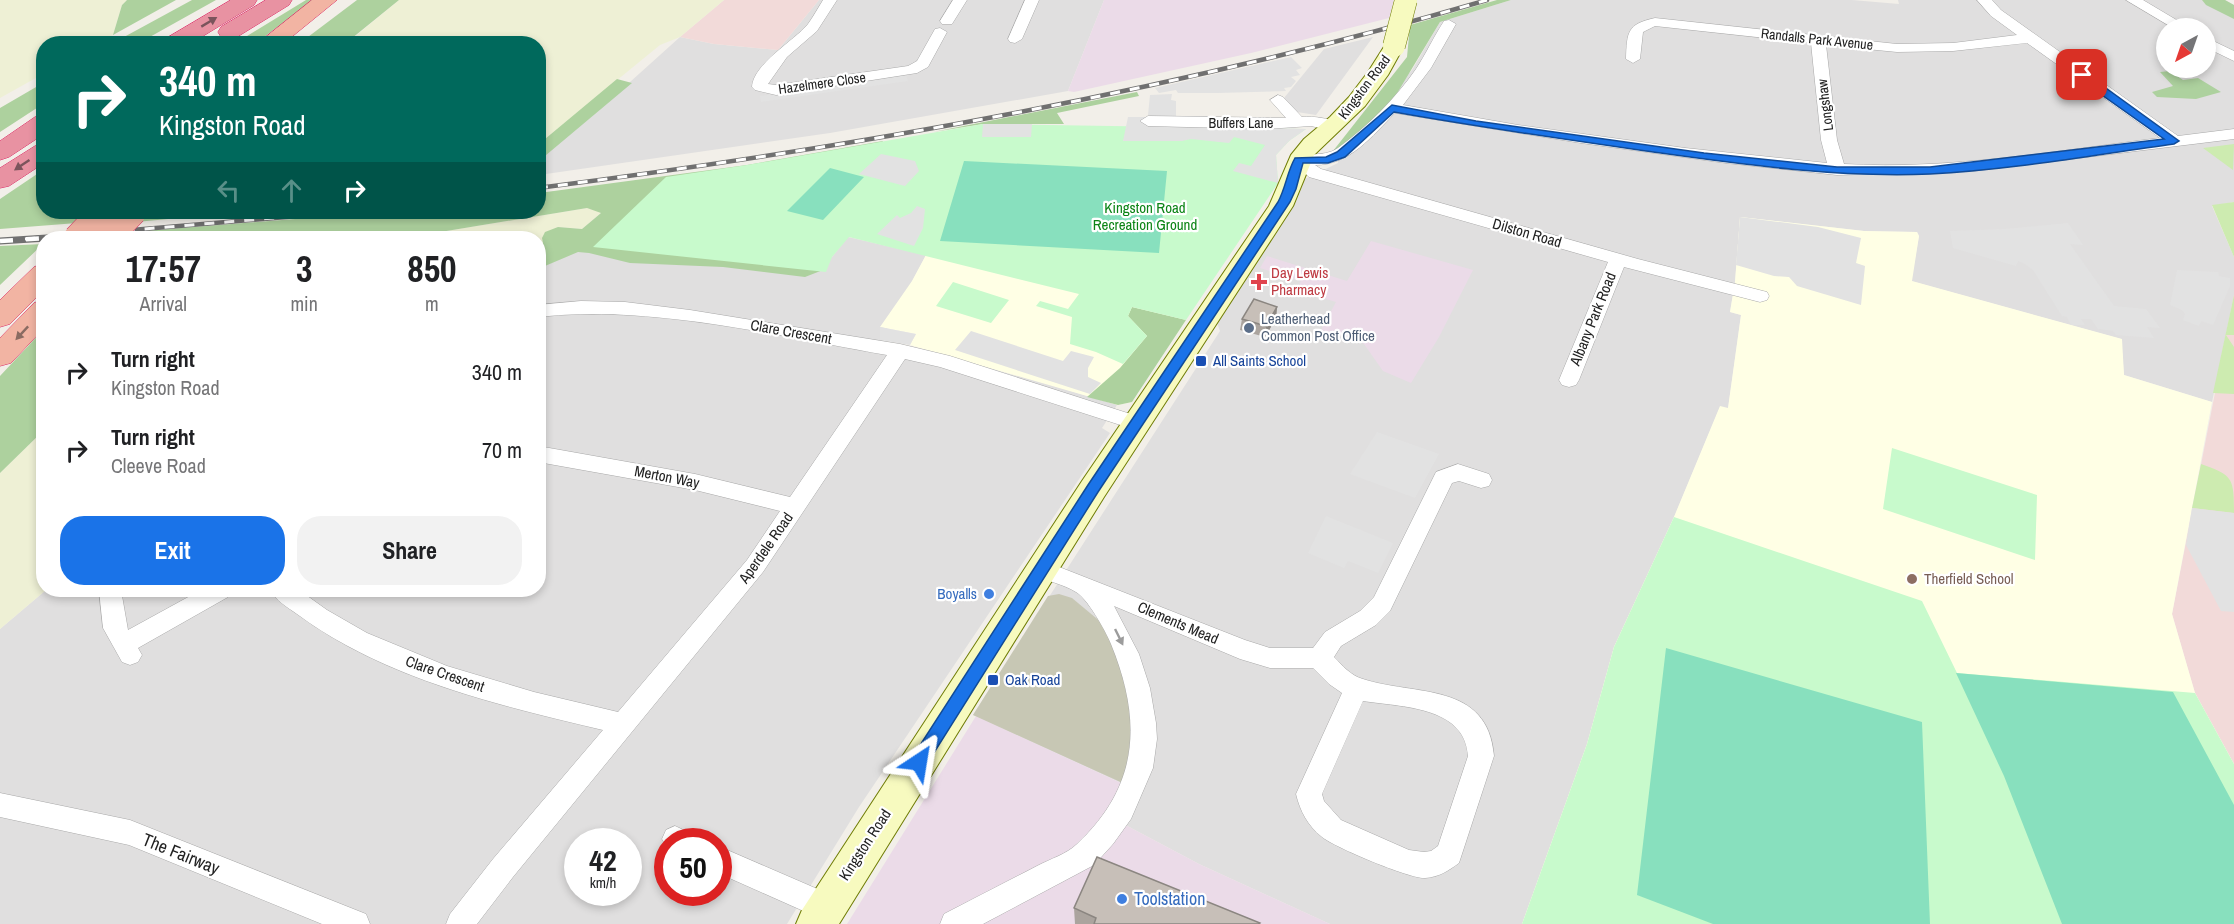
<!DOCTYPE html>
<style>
:root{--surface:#fff;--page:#f2f2f2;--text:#202124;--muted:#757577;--accent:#1a73e8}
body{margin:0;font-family:"Archivo Narrow",sans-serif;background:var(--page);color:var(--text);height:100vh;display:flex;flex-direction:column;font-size:22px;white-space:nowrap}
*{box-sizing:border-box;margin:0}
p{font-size:20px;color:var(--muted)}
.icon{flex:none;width:33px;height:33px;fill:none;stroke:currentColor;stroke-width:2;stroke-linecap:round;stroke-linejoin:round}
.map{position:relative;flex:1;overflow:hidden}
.sheet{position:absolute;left:36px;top:231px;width:510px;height:366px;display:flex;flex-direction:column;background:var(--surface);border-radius:24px;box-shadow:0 3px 9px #0003}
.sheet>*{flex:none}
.guide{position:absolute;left:36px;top:36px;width:510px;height:183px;border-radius:24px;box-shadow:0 3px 9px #0003;background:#00695c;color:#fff;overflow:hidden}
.needle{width:39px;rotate:220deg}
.buttons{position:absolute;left:2156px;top:18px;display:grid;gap:12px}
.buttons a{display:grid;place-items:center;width:60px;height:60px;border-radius:50%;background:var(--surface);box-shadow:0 3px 9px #0003;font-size:30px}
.speed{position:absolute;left:564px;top:828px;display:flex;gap:12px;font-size:30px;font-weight:700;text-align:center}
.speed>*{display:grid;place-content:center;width:78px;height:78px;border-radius:50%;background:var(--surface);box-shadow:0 3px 9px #0003;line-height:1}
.speed small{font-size:15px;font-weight:400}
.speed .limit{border:9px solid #d22;background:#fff;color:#111}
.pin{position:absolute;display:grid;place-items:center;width:51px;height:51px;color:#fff;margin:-26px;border-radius:12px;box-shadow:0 3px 9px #0006}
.me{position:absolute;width:66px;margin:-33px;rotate:33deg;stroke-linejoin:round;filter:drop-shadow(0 0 4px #0008)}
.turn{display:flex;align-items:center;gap:21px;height:126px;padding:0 24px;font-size:27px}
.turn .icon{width:78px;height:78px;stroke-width:2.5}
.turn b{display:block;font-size:42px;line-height:51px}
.lanes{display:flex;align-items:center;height:57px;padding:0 24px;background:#0003;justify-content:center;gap:30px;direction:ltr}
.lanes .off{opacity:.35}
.eta{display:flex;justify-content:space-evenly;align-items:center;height:102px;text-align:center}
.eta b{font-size:36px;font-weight:700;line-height:42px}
.action{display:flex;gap:12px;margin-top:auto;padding:12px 24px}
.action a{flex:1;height:69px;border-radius:24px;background:var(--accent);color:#fff;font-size:24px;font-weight:700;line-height:69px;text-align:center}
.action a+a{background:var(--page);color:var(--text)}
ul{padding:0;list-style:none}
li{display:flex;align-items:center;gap:18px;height:78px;padding:0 24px}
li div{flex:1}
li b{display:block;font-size:22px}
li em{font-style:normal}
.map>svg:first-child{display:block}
.residential{fill:#e0dfdf;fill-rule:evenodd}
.commercial{fill:#f2dad9}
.industrial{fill:#ebdbe8}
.education{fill:#ffffe5}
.construction{fill:#c7c7b4}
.farmland{fill:#eef0d5}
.grass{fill:#cdebb0}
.forest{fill:#add19e}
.park{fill:#c8facc}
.pitch{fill:#88e0be}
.parking{fill:#e2e2e2}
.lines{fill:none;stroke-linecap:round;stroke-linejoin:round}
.minor-casing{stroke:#a9a9a9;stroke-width:1}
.secondary-casing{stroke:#707d05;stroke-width:2}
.trunk-casing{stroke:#dc2a67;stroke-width:1}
.motorway-casing{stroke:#dc2a67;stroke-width:1}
.minor{fill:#fff;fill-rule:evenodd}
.secondary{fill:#f7fabf;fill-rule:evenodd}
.trunk{fill:#f2b4a3;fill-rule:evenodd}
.motorway{fill:#e892a2;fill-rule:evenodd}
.rail-far1-casing{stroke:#707070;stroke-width:4.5}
.rail-casing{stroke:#707070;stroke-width:7}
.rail-far1{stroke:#fff;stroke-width:3;stroke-dasharray:10;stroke-linecap:butt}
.rail{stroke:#fff;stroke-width:4.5;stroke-dasharray:13;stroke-linecap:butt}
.secondary-bridge-casing{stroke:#707d05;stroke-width:23;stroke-linecap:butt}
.trunk-bridge-casing{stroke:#dc2a67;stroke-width:26;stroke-linecap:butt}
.secondary-bridge{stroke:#f7fabf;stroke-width:22}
.trunk-bridge{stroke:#f2b4a3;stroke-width:25}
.wall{fill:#aba49e}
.shaded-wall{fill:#8b8681}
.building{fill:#c7bfb8;stroke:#8b8681;stroke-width:1.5}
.oneway{fill:#7b545c}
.oneway2{fill:#8a6b62}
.oneway3{fill:#9c9c9c}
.route{fill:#1a73e8;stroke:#114b97;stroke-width:1.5}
.health-dot{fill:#e0444e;stroke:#fff;stroke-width:2}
.service-dot{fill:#5c6f8a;stroke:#fff;stroke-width:2}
.transit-dot{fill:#1a4fb4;stroke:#fff;stroke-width:2}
.education-dot{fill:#8d6e63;stroke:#fff;stroke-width:2}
.shop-dot{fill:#3f7fe0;stroke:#fff;stroke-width:2}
.labels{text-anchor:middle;stroke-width:4.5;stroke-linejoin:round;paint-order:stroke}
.far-street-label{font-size:14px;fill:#222;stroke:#fff}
.park-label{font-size:15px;fill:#0c8416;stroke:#fff}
.street-label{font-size:15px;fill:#222;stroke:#fff}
.health-label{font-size:15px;fill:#be3a42;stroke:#fff;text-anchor:start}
.service-label{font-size:15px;fill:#4e5e75;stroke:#fff;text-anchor:start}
.transit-label{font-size:15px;fill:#164399;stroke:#fff;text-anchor:start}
.education-label{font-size:15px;fill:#785e54;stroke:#fff;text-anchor:start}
.shop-label{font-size:15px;fill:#366cbe;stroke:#fff;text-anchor:end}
.near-street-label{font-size:18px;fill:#222;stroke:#fff}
.near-shop-label{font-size:18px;fill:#366cbe;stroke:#fff;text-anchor:start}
</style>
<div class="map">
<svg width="2234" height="924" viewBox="0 0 2234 924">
<rect width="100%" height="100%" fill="#f2efe9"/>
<path class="residential" d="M819 0H1104L1068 91 830 133 539 175V157L590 118 680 37 714 44 778 50Z
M1511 0H1852L1899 4 1898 0H2225L2234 5V202L2212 206 2234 257V295L2212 402 2124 375 2121 339 1911 281 1919 236 1917 232 1864 231 1740 217 1735 282 1730 312 1741 315 1728 409 1720 407 1674 517 1614 647 1587 744 1522 924H1330L1199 864 1116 820 1132 788 973 715 1220 331 1217 323 1297 200 1305 179 1338 163 1337 152 1412 70 1440 22ZM2166 28H2205V68H2166Z
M1373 37 1316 115 1297 112 1284 98 1324 49Z
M848 237 926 255 881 340 995 368 1117 405 1102 428 1110 433 859 807 787 924H0V629L46 590H538L539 268 587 247 832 257ZM578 842H628V892H578ZM668 842H718V892H668Z"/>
<path class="commercial" d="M724 0H819L778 50 714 44 680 37Z
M2234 295V764L2195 693 2172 614Z"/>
<path class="industrial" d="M1104 0H1394L1389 18 1251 53 1074 92 1068 91Z
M1371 241 1473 270 1439 337 1411 383 1383 371 1364 344 1356 339 1321 330 1336 302 1296 290 1301 281 1260 268 1267 256 1347 281Z
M976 716 1132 788 1116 820 1199 864 1330 924H847Z"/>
<path class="education" d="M1740 217 1864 231 1917 232 1919 236 1912 281 2122 339 2124 375 2212 402 2172 614 2195 693 2234 764V924H1522L1587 744 1614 647 1674 517 1720 406 1728 408 1741 315 1730 312 1735 282Z
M926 255 1186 320 1132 402 1118 405 910 345 916 334 880 327 912 281Z"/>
<path class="construction" d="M1059 594 1072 598 1108 628 1136 722 1127 785 973 715 1048 596Z"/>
<path class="farmland" d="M0 0H127L122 5 113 35 98 43 44 44 43 74 0 98Z
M399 0H724L680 37 660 45 539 144 538 44H346Z
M587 208 602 212 582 229 558 227 539 247 538 238H404Z
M43 431 44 590H46L0 629V473Z"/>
<path class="grass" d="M2234 144 2233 170 2203 148Z
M2234 202V257L2212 205Z
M2234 295V335H2226L2234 347V394L2213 393Z
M2201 464C2233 475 2234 478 2234 513L2192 508Z"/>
<path class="forest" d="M127 0H176L113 35 122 5Z
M192 0H216L139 43H113Z
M306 0H314L256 43 234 44Z
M357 0H399L346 43H300Z
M1497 0H1511L1440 22 1396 95 1383 111 1337 152 1333 151 1407 57 1410 25Z
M2202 0H2225L2234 5V19L2206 5Z
M2170 71 2183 80 2198 78 2221 92 2196 99 2157 97 2152 92 2173 86 2160 72Z
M617 79 632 83 539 161V144Z
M43 83V104L0 132V108Z
M1137 92 1139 96 1057 113 1064 124H983L933 132Z
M883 141 823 270 805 277 723 267 630 263 589 253 578 252 545 266 539 265V247L543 243 542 238 545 232 558 227 582 229 601 213 587 208 404 238H128L131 232 383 212H538L539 193 747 165Z
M43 170 44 212H88L77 223 0 229V199Z
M143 212H243L136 222Z
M43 244 0 285V246Z
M1132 307 1186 320 1132 402 1118 405 1087 397 1120 368 1147 336 1128 316Z
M43 330V431L0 473V376Z"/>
<path class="park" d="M983 124 1306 129 1289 141 1276 155 1278 183 1186 320 1132 307 1128 316 1147 336 1123 364 1096 352 1070 344 1072 317 1036 306 1040 301 1068 309 1079 294 849 237 832 257 826 272 593 247 666 177 747 165Z
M953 282 1009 300 991 323 936 306Z
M1892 448 2037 495 2035 560 1883 509Z
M1674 517 1922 601 1957 673 2195 693 2234 764V924H1522L1587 744 1614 647Z"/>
<path class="pitch" d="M964 161 1167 171 1159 253 940 241Z
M830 168 864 177 823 220 787 211Z
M1666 648 1922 722 1930 924H1713L1637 895Z
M1956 673 2173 692 2234 805V924H2062L2004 776Z"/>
<path class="parking" d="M1291 57 1302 68 1296 70 1300 75 1291 77 1296 81 1291 87 1284 88 1286 91 1218 93H1178L1176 90 1159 93 1155 88Z
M906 75 908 81 761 102 760 96Z
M1172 94 1171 100 1176 101V116H1213V126L1306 129 1289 141 1276 155 1278 183 1233 171 1239 163 1251 166 1265 145 1234 137 1229 143 1191 139 1182 141H1123L1128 117H1153L1148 115 1150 95Z
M983 124H1032L1031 137H982Z
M881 154 915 161 919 171 905 186 859 174Z
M917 206 925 209 923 228 914 246 877 234 897 215 900 218 911 213Z
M1740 217 1818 227 1861 238 1856 263 1865 266 1861 305 1797 286 1789 277 1774 276 1736 265Z
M2068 223 2083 245 2070 244 2114 306 2146 309 2160 328 2147 327 2154 338 2116 335 2113 331 2098 329 2091 319H2081L2085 325H2071L2067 317 2062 316 2033 270 2025 264 2018 261 2016 266 1953 248 1950 231 2004 229Z
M2177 270 2218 272 2219 276 2230 278V286L2213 325 2201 321 2199 326 2183 320 2185 314 2182 310 2170 305Z
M880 327 916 334 910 345 880 340Z
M971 331 1063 361 1071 351 1094 357 1088 368V377L1101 383 1090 394 955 350Z
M1377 432 1439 454 1415 498 1350 474Z
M2192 508 2234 513V612L2221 611 2186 545Z
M1326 516 1393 543 1378 573 1348 561 1344 568 1308 553Z"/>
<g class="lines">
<defs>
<path id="minor" d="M823 0H837L817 31 787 57 768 84 776 85 908 66 917 61 935 29 940 28 947 32 928 67 917 73 776 95 755 90 752 87C753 64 794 41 808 24 813 17 818 8 823 0Z
M953 0H967L952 24H942L940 21Z
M1025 0H1039L1022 39 1015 43 1010 42 1008 39Z
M1977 0H1992L2001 10 2178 136 2234 129V139L1974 171 1837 175 1726 163 1581 143 1395 113C1372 136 1350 165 1315 165L1321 169 1638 259 1767 292 1769 296 1767 300 1760 302 1624 267 1579 380 1576 385 1569 387 1562 385 1559 380 1608 262 1309 177 1291 160C1299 150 1323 159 1338 148 1367 127 1395 99 1416 69 1426 54 1434 36 1444 21L1449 20 1456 24 1431 68 1403 105 1518 125 1685 148 1827 163 1821 140 1811 43 1655 26 1643 32 1640 59 1633 63 1626 59C1627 32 1627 24 1655 18L1897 44 1953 43 2017 35 1991 16ZM2027 43 2160 138C2055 151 1949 170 1844 164L1837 140 1826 45 1897 52 1953 51Z
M2126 0H2143L2190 28H2173Z
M2205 37 2234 51V61L2205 47Z
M1278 95 1283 97 1302 117C1313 116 1333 118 1341 126L1333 131 1311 126 1265 129 1148 126 1140 121 1148 116 1286 118 1270 100Z
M581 301 625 302 690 310 900 344 950 356 1143 418 1146 423 1143 428 1136 430 940 367 905 359 763 572 513 877 477 924H446L450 914 493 859 603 730C498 705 385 679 297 614 287 607 275 600 271 590H299L327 610 367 633 447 666 534 692 618 712 747 560 780 511 695 490 538 462V446L695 474 790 497 887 355C778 336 648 304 538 317V305Z
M1458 464 1489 474 1492 480 1489 486 1481 488 1459 481 1452 483 1390 611 1376 625 1341 646 1334 657C1342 665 1351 676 1363 679 1414 696 1488 681 1494 756L1459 863C1448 871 1439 877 1425 878 1410 879 1334 847 1322 837 1308 826 1300 811 1296 794L1342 693 1329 684 1313 668H1270L1240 659 1114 606 1139 654 1150 688 1156 723 1157 739 1153 768 1131 819 1113 844 1094 865 983 924H940L944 914C975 898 1006 882 1037 866 1050 859 1067 854 1077 844 1140 785 1142 720 1111 644 1106 631 1087 598 1076 592 1063 584 1047 581 1033 575L1030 569 1033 563 1041 560 1049 563 1245 640 1270 648H1313L1325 632 1360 611 1374 597 1436 472ZM1363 701C1401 707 1465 706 1468 756L1438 846 1431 851 1424 852 1409 850 1341 820 1324 801 1322 794Z
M99 590H121L128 630 201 590H231L228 597 138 648 142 655 138 662 130 665 122 662 103 628Z
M0 793 130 820 366 914 370 924H322L129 845 0 817Z
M675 826 690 833 693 842H668V849L662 839 666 830Z
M718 846 836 897 840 907 836 917 826 921 718 873Z"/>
<path id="secondary" d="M1394 40 1401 42 1404 46 1388 75 1365 106 1314 155 1293 206 1104 497 839 924H796L802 910 1082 481 1269 206 1291 155 1304 139 1330 117 1349 97 1368 72 1387 42Z"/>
<path id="trunk" d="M312 0H337L283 44H257Z
M44 264V290L10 324 0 327V300L34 267Z
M44 300V328L11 363 0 366V338L34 303Z"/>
<path id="motorway" d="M231 0H257L254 5 190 44H162L165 39Z
M266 0H292L289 5 237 37 229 39 221 37 218 32 221 27Z
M44 115V134L9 157 0 160V141L35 117Z
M44 143V163L9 186 0 188V168L35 146Z"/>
</defs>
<use href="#minor" class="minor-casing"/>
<use href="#secondary" class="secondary-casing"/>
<use href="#trunk" class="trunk-casing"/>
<use href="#motorway" class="motorway-casing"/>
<use href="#minor" class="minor"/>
<use href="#secondary" class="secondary"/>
<use href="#trunk" class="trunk"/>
<use href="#motorway" class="motorway"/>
<defs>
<path id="rail-far1" d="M538 188C858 147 1177 91 1487 0
M25 239 345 212"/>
<path id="rail" d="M0 241 47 238"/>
</defs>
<use href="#rail-far1" class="rail-far1-casing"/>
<use href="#rail" class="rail-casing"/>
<use href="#rail-far1" class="rail-far1"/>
<use href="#rail" class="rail"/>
<defs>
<path id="secondary-bridge" d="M1394 46 1406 0"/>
<path id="trunk-bridge" d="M76 238 101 212
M109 238 134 212"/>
</defs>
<use href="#secondary-bridge" class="secondary-bridge-casing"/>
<use href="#trunk-bridge" class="trunk-bridge-casing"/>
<use href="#secondary-bridge" class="secondary-bridge"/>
<use href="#trunk-bridge" class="trunk-bridge"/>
</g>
<path class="wall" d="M1277 307 1276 318 1265 337 1240 330 1242 319Z
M1074 908 1259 924H1075Z"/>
<path class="shaded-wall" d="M1277 307 1276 318 1265 337 1266 326Z"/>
<path class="building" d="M1254 299 1277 307 1266 326 1242 319Z
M1097 857 1260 923 1259 924H1094L1096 918 1074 908Z"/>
<defs><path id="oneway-solid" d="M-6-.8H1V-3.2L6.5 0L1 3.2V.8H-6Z" transform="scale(1.5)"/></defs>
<g class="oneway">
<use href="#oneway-solid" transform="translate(209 22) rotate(-31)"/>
<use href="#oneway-solid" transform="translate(22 165) rotate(146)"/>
</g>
<use class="oneway2" href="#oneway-solid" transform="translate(22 333) rotate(133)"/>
<use class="oneway3" href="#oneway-solid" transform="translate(1119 637) rotate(64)"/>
<path class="route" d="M2078 73H2085L2179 141 2174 144C2093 155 2012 170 1930 174 1835 178 1740 164 1646 151 1562 139 1478 127 1394 112L1345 157 1328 163H1303L1296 189 1290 202 1098 492 925 767 919 769 913 767 911 762 913 756 1088 485 1278 202C1286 187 1287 172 1295 158L1326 157 1337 152 1392 105 1476 121 1704 153 1837 167H1930L2164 139 2078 78Z"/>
<path class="health-dot" d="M1256 273h6v6h6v6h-6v6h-6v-6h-6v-6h6z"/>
<circle class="service-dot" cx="1249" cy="328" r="6"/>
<g class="transit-dot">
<rect x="1195" y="355" width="12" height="12" rx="3"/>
<rect x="987" y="674" width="12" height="12" rx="3"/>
</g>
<circle class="education-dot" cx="1912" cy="579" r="6"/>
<g class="shop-dot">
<circle cx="989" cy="594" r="6"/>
<circle cx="1122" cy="899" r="6"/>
</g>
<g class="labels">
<g class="far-street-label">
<text transform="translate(1817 39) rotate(6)" y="5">Randalls Park Avenue</text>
<text transform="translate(822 83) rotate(-8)" y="5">Hazelmere Close</text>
<text transform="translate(1364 87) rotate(-53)" y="5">Kingston Road</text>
<text transform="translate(1825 105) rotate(-97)" y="5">Longshaw</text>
<text x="1241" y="128">Buffers Lane</text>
</g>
<g class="park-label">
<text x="1145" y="213">Kingston Road<tspan x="1145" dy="17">Recreation Ground</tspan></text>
</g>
<g class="street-label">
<text transform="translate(1527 233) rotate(16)" y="5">Dilston Road</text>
<text transform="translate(1593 319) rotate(-68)" y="5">Albany Park Road</text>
<text transform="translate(791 332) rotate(10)" y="5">Clare Crescent</text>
<text transform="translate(667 477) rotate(11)" y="5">Merton Way</text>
<text transform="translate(766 548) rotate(-55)" y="5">Aperdele Road</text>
<text transform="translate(1178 623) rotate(23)" y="5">Clements Mead</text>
<text transform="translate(445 674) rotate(19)" y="5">Clare Crescent</text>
<text transform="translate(865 845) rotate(-57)" y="5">Kingston Road</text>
</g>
<g class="health-label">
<text x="1271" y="278">Day Lewis<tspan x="1271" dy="17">Pharmacy</tspan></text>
</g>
<g class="service-label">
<text x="1261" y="324">Leatherhead<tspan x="1261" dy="17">Common Post Office</tspan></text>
</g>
<g class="transit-label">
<text x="1213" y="366">All Saints School</text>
<text x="1005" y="685">Oak Road</text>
</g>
<g class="education-label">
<text x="1924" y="584">Therfield School</text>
</g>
<g class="shop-label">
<text x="977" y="599">Boyalls</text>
</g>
<g class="near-street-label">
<text transform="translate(181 854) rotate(22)" y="6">The Fairway</text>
</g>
<g class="near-shop-label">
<text x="1134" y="905">Toolstation</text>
</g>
</g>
</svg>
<div class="buttons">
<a><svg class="needle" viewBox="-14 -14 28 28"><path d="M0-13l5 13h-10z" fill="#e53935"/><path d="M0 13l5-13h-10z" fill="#757577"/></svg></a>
</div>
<div class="speed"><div>42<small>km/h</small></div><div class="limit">50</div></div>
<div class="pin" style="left:2082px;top:75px;background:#d93025"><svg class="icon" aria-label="arrive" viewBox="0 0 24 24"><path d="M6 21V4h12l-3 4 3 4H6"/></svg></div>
<svg class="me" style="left:919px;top:762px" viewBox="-20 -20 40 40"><path d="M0-17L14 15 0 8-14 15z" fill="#1a73e8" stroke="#fff" stroke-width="4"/></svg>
<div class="guide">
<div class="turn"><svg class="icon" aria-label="right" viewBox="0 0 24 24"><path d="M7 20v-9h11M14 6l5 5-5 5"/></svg><div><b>340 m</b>Kingston Road</div></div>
<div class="lanes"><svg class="icon off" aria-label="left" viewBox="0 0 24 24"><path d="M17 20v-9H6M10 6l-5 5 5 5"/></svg><svg class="icon off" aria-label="ahead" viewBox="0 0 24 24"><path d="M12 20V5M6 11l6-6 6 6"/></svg><svg class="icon" aria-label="right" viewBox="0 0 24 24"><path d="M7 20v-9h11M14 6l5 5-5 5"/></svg></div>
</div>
<section class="sheet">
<div class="eta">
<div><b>17:57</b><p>Arrival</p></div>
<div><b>3</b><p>min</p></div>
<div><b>850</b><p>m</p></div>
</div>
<ul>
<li><svg class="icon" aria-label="right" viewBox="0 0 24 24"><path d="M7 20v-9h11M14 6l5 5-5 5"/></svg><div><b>Turn right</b><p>Kingston Road</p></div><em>340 m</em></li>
<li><svg class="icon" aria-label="right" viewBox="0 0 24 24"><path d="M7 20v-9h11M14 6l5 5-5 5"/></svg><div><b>Turn right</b><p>Cleeve Road</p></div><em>70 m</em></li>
</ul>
<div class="action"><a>Exit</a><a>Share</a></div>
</section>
</div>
